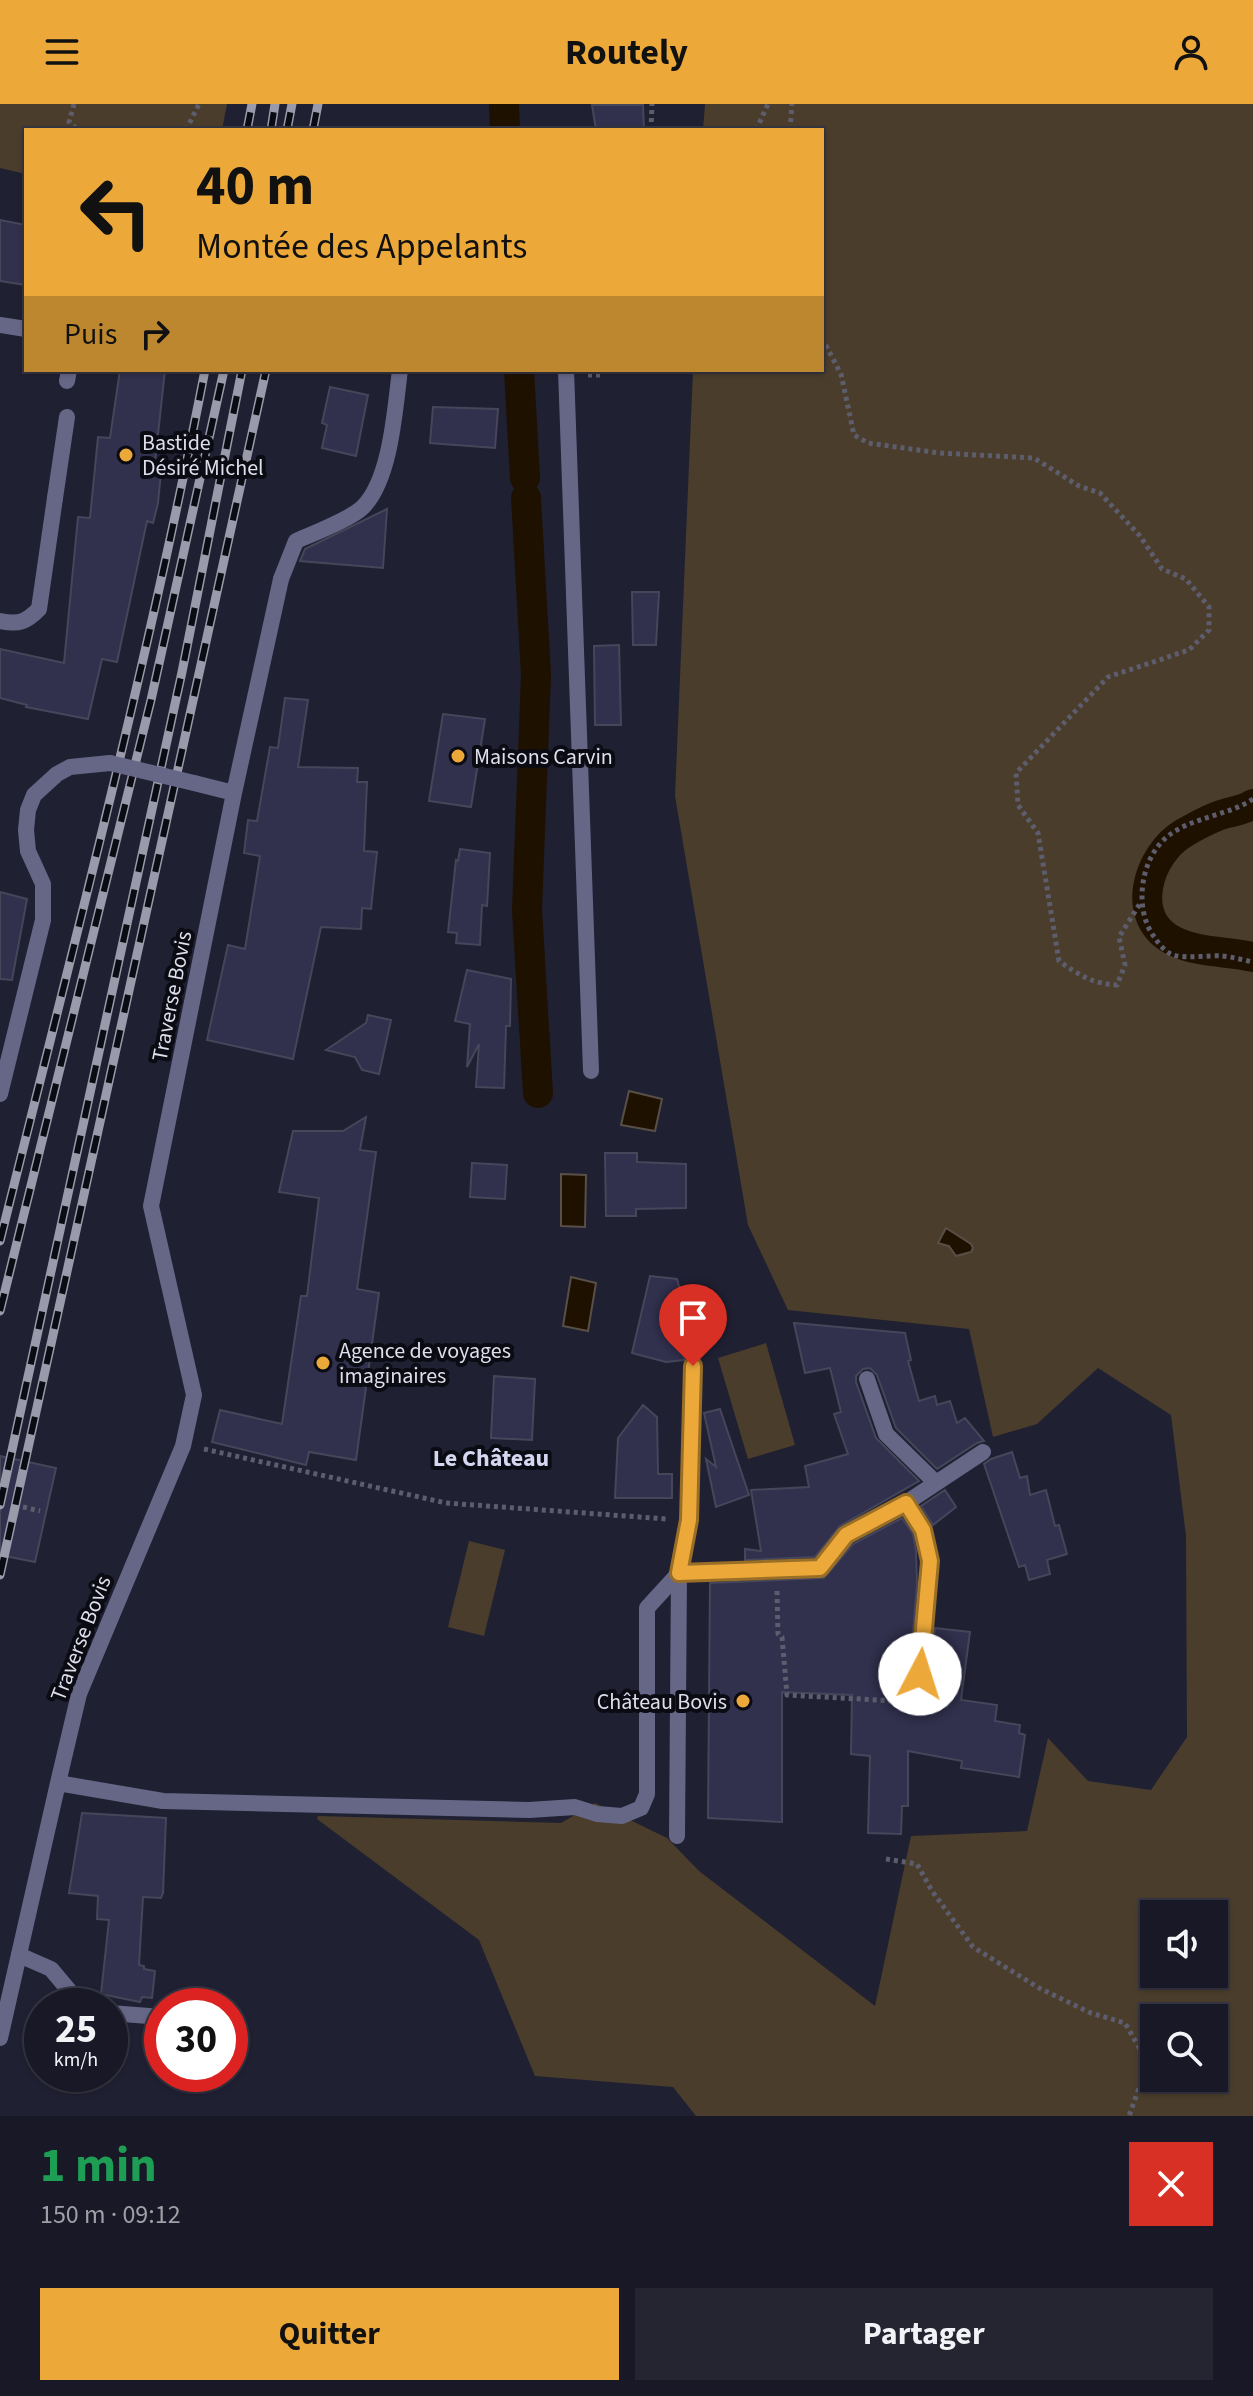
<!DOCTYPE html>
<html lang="fr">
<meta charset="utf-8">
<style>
:root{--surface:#181826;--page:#252532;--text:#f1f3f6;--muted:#9fa0a7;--line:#363743;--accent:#eca93a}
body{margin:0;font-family:"Source Sans 3",sans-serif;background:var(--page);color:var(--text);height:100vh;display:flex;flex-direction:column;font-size:30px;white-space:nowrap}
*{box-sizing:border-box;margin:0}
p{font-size:26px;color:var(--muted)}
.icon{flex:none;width:44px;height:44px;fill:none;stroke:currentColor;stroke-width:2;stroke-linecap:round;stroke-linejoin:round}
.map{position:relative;height:2012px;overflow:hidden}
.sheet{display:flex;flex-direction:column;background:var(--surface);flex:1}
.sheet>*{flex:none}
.guide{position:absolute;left:24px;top:24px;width:800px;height:244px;border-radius:0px;box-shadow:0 2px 6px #0004,0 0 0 2px var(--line);background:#eca93a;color:#111;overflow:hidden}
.fabs{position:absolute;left:1140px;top:1796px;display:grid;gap:16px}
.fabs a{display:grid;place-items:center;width:88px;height:88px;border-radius:0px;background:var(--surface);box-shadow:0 2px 6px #0004,0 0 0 2px var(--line);font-size:40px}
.speed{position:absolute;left:24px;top:1884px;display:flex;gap:16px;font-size:40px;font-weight:700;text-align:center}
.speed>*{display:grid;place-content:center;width:104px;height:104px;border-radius:50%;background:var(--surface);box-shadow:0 2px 6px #0004,0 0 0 2px var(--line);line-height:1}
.speed small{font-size:20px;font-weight:400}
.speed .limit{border:12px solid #d22;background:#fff;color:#111}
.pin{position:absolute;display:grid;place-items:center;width:68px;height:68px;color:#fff;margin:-82px -34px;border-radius:50% 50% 50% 0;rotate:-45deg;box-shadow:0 0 8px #0007}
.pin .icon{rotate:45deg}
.me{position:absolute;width:88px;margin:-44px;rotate:5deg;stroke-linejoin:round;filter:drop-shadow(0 0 6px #0008)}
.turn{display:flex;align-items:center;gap:28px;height:168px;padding:0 40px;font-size:36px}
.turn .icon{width:104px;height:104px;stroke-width:2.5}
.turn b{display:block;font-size:56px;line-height:68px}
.then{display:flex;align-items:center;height:76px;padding:0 40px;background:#0003;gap:16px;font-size:30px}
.round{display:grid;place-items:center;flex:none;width:84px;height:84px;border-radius:0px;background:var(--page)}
.headline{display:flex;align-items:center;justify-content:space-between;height:136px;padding:0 40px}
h1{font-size:48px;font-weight:700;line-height:60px;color:#1e9e55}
.button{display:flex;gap:16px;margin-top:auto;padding:16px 40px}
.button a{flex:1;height:92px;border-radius:0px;background:var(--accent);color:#111;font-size:32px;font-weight:700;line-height:92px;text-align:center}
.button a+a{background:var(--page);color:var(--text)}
header{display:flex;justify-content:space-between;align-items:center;height:104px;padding:0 40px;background:var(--accent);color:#111;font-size:36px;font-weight:700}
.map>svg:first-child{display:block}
.green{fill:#4a3d2b;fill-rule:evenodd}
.water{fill:#1e1100;stroke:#584f47;stroke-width:2}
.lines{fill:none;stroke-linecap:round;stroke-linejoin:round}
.canal{stroke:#1e1100;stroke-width:30}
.building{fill:#31304d;stroke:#46465b;stroke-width:2}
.path{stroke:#5d5d6e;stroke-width:5;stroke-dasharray:4 4;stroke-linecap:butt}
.lane{stroke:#666787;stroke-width:16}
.street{stroke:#666787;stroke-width:16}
.rail-casing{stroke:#9a9aaa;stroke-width:9}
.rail{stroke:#0b0b13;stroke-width:6;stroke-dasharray:18;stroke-linecap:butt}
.street-bridge{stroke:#666787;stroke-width:16}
.route-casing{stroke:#996e26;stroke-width:20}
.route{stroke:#eca93a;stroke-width:14}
.poi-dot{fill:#eca93a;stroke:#0b0b13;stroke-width:3}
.labels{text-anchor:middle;stroke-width:8;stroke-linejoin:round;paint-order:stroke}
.poi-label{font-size:22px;fill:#dedfec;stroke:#0b0b13;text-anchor:start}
.street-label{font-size:22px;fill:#dedfec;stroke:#0b0b13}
.neighbourhood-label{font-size:24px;font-weight:bold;fill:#d5d6f0;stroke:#0b0b13}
</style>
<header><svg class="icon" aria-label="menu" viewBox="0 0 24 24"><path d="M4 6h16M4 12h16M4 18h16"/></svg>Routely<svg class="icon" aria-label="person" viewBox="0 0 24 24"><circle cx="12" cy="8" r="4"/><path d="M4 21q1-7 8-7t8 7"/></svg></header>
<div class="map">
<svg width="1253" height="2012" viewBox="0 0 1253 2012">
<rect width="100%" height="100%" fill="#202033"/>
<path class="green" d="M0 0H227L222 26H26V70L0 64Z
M705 0H1253V2012H696L673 1983 535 1972 479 1836 317 1715 318 1712 561 1719 595 1699 667 1734 699 1767 875 1902 911 1732 1027 1727 1048 1634 1088 1677 1151 1686 1187 1633 1186 1432 1171 1311 1098 1264 1037 1320 993 1333 969 1225 788 1206 748 1121 675 692 693 266H822V26H703ZM1154 1810H1214V1870H1154ZM1154 1914H1214V1974H1154Z
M766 1239 795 1341 748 1355 718 1254Z
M469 1437 505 1446 484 1532 448 1523Z"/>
<path class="water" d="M629 987 662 995 655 1027 621 1021Z
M561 1070 586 1071 585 1123 561 1122Z
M946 1124 971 1140 973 1144 971 1148 956 1152 949 1142 938 1139Z
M571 1173 596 1179 588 1227 563 1222Z"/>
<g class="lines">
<path class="canal" d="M504 0 505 26
M519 266 525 374
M526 394 536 571 527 806 538 989
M1253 700C1244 706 1234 707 1224 710 1210 714 1196 722 1184 729 1148 750 1128 814 1174 837 1198 849 1227 847 1253 853"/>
</g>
<path class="building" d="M592 1H643L644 26H596Z
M0 116 26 121V181L0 177Z
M120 266H165L154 367 161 368 158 399 153 419 147 417 117 558 102 555 88 615 26 603 27 601 0 594V545L64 559 78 413 90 414 98 333 110 334Z
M330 283 368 291 356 352 322 344 327 321 322 319Z
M433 303 498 305 495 344 430 339Z
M387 405 383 464 300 457 305 445Z
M632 488H659L656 541H633Z
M619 541 621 621H595L594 542Z
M285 594 308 596 298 663 358 664 357 678H367L364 747 377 748 371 805 362 804 361 825 321 823 293 955 207 936 228 841 245 845 260 752 244 749 248 716 257 717 270 643 278 644Z
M443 610 485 615 471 703 429 697Z
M460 745 490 749 487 802 482 801 480 841 456 839 457 829 448 828 456 756 458 757Z
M0 788 27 795 12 876 0 875Z
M467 866 511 875 510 922H506L504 984 476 983 479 940 467 963 470 920 455 917Z
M368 911 391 916 379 970 362 966 355 953 326 946 366 919Z
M366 1013 360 1046 376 1048 357 1185 379 1189 356 1356 309 1348 306 1361 212 1338 220 1306 282 1320 301 1192H307L319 1094 279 1088 293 1027H343Z
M605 1049H637V1058L686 1060V1104L636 1105V1112H606Z
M472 1059 507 1061 505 1095 470 1093Z
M650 1172 677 1175 695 1240 687 1238 684 1256 666 1258 632 1249Z
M794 1219 905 1229 911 1256 908 1257 919 1297 935 1292 937 1301 950 1297 957 1319 965 1314 984 1337 977 1339 937 1365 896 1324 877 1271 870 1264 863 1265 856 1272V1278L876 1334 919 1377 840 1422 815 1453 745 1456V1445L761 1447 751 1386 809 1383 805 1362 848 1350 834 1310 841 1308 830 1264 805 1269Z
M494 1272 535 1275 532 1336 491 1334Z
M643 1301 657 1313 658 1370H672V1394H615L618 1334Z
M720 1305 749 1391 716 1403 706 1355 716 1363 704 1309Z
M1012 1348 1020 1374 1027 1372 1030 1391 1046 1386 1055 1422 1059 1421 1067 1450 1047 1456 1050 1470 1029 1476 1025 1461 1019 1463 984 1360 991 1355Z
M0 1352 56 1364 35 1458 0 1451Z
M945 1386 956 1403 933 1421 921 1402Z
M902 1414 913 1430 916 1447 917 1480 907 1602 917 1609 922 1608 928 1600 935 1524 970 1528 961 1596 997 1601 995 1617 1020 1621 1019 1629 1025 1631 1019 1673 961 1664 962 1657 908 1647V1702H902L901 1730 868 1729 870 1652 851 1650 852 1591 782 1588V1718L708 1714 710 1479 824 1474 853 1440Z
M82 1709 166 1714 163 1789 161 1794 143 1793 139 1861 144 1862V1865L155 1867 152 1894 142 1893 140 1898 101 1890 109 1816 97 1815 98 1792 69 1789Z"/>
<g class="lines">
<path class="path" d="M74 0 69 18 78 26
M186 26 199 0
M651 26 652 0
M756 26 768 0
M790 26 792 0
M822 234 841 270 854 331 868 339 940 349 1034 354 1079 382 1100 389 1140 432 1162 465 1186 475 1209 503V526L1189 546 1108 573 1016 669 1018 701 1038 729 1059 857C1079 871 1093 880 1117 881L1125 861 1119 833 1141 798
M588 271H601V266
M1253 695C1228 712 1194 712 1168 732 1140 754 1133 806 1155 834 1159 840 1165 848 1173 851 1187 855 1208 851 1222 852 1233 853 1243 856 1253 858
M204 1345 446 1399 667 1415
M23 1403 40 1407
M777 1487 778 1530 782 1533 787 1591 895 1597
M886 1755 917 1760 932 1787 973 1843 1039 1884 1091 1909 1125 1919 1148 1959 1129 2012"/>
<path class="lane" d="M0 221 26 225
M566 266 591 967
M67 277 69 266
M55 394 67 313
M281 475 296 437C312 430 351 415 363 403 391 375 395 304 400 266
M19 1851 51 1865 82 1902
M110 1909 162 1913"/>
<path class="street" d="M281 475 234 689 151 1102 194 1291 183 1342 79 1590 58 1679 163 1697 529 1706 575 1703 597 1710 622 1712 641 1704 647 1690V1504L679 1469
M0 517C19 521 26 518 39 505L55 394
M194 679 234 689
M0 990 43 816V780L28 747 26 726 28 706 34 691 57 670 70 663 110 659
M867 1275 886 1330 936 1379
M906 1399 923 1426 930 1457 917 1598
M679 1469 820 1464 846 1431 906 1399 983 1348
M677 1732 679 1469 689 1416 693 1262
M0 1934 58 1679"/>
<defs>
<path id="rail" d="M247 26 252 0
M271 26 275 0
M287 26 292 0
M313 26 318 0
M0 1137C72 848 148 559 205 266
M0 1207 151 596 224 266
M0 1401 182 568 242 266
M0 1471 266 266"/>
</defs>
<use href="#rail" class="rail-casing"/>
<use href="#rail" class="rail"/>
<path class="street-bridge" d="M110 659 194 679"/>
</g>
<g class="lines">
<defs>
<path id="route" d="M693 1262 689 1416 679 1469 820 1464 846 1431 906 1399 923 1426 930 1457 920 1570"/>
</defs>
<use href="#route" class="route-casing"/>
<use href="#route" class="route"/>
</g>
<g class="poi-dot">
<circle cx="126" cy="351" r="8"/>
<circle cx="458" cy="652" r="8"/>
<circle cx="323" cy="1259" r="8"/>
<circle cx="743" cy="1597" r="8"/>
</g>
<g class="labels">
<g class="poi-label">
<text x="142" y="346">Bastide<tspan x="142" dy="25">Désiré Michel</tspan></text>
<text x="474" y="660">Maisons Carvin</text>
<text x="339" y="1254">Agence de voyages<tspan x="339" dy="25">imaginaires</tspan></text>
<text x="727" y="1605" text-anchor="end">Château Bovis</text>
</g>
<g class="street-label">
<text transform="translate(171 892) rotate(-79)" y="8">Traverse Bovis</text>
<text transform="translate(80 1534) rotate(-69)" y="8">Traverse Bovis</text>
</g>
<g class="neighbourhood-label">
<text x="491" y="1362">Le Château</text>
</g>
</g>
</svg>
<div class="fabs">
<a><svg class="icon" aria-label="sound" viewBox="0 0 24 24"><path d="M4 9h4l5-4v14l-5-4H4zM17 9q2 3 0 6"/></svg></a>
<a><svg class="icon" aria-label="search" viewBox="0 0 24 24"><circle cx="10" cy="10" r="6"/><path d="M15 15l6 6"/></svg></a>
</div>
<div class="speed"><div>25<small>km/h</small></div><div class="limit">30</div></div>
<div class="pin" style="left:693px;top:1262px;background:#d93025"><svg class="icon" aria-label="arrive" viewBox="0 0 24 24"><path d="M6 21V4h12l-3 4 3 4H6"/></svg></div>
<svg class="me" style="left:920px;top:1570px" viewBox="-20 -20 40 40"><circle r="19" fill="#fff"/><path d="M0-13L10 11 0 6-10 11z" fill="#eca93a"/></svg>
<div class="guide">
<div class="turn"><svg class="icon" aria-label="left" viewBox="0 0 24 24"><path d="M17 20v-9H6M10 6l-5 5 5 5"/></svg><div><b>40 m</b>Montée des Appelants</div></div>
<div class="then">Puis<svg class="icon" aria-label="right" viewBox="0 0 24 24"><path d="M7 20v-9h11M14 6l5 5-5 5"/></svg></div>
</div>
</div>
<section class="sheet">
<div class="headline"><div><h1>1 min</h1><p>150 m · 09:12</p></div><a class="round" style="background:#d93025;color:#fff"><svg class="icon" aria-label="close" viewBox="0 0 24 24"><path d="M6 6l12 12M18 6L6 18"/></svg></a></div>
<div class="button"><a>Quitter</a><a>Partager</a></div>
</section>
